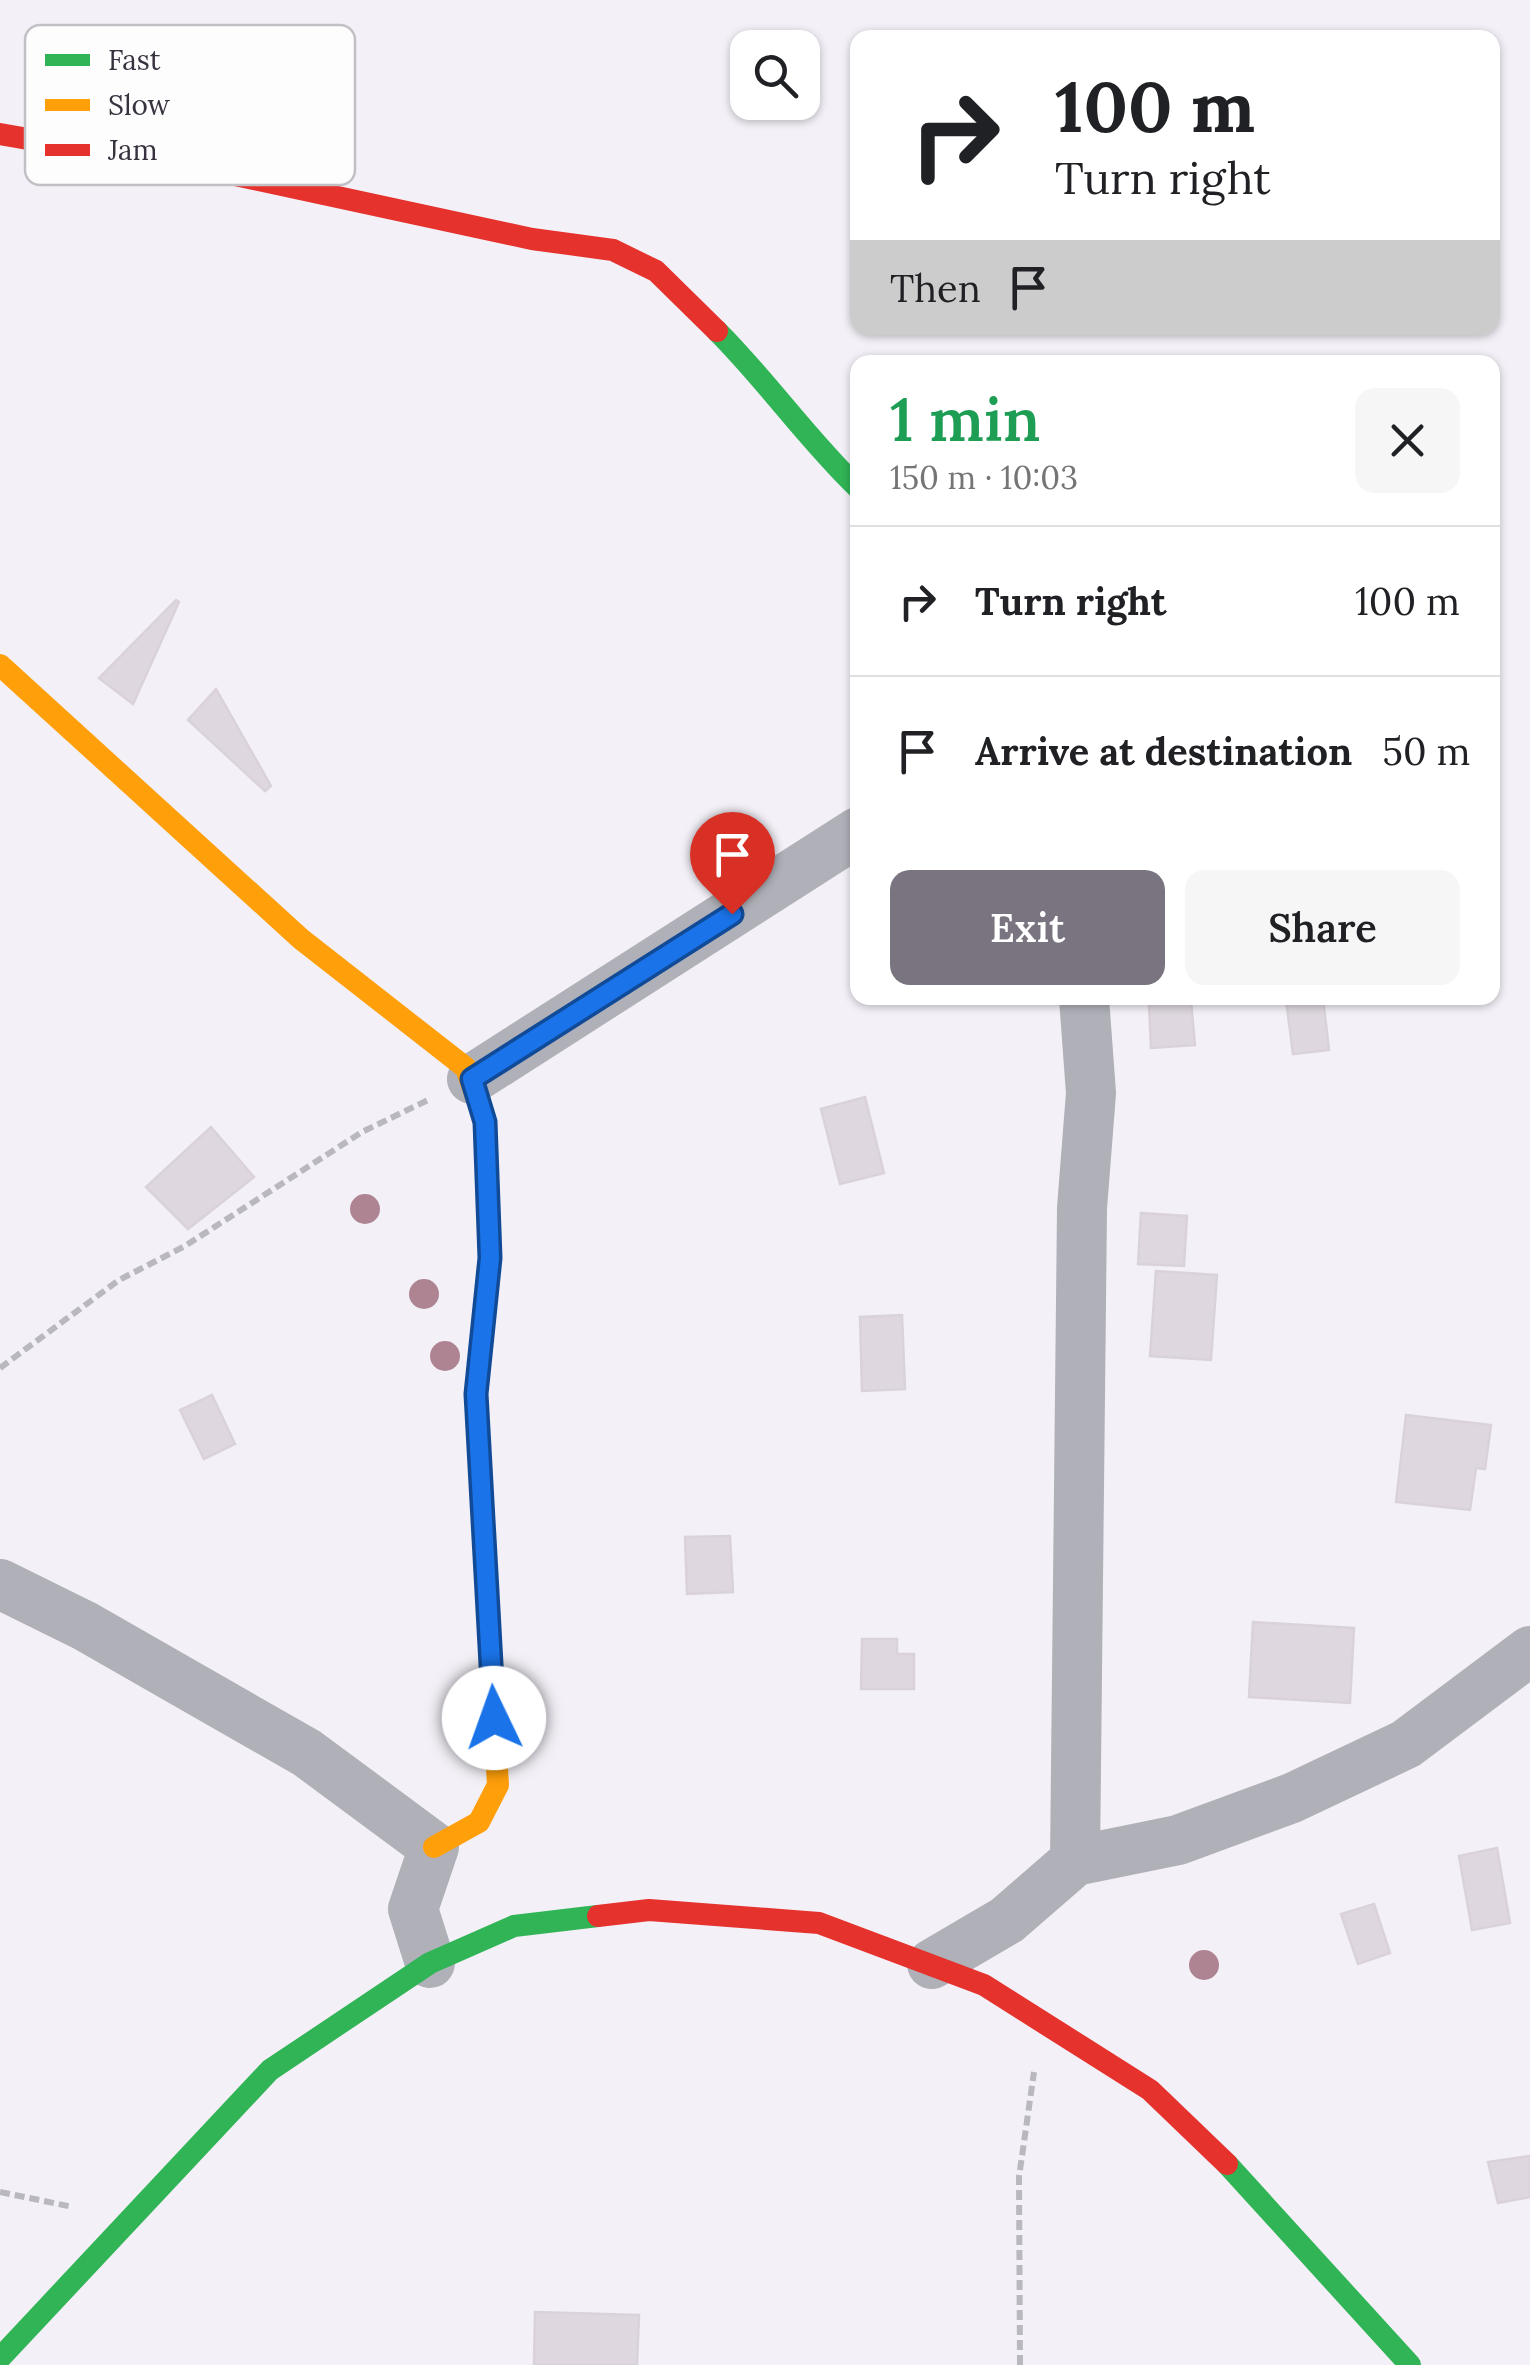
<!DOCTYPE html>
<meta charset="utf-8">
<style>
:root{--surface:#fff;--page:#f6f6f6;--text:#202124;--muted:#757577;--line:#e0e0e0;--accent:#79747f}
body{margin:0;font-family:Lora,serif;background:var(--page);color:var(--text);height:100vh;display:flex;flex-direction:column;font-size:38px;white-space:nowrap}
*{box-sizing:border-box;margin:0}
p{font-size:32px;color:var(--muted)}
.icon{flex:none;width:55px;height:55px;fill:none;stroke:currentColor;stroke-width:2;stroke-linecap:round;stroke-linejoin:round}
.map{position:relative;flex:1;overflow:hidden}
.drawer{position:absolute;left:850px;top:355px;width:650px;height:650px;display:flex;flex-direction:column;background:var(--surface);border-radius:20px;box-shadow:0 2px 8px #0004}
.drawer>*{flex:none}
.guide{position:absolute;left:850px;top:30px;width:650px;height:305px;border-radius:20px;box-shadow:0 2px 8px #0004;background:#fff;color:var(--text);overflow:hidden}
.controls{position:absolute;left:730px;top:30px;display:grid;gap:20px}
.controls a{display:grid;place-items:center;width:90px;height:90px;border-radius:20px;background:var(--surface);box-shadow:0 2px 8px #0004;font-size:50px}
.pin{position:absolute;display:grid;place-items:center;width:85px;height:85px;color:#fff;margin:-102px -42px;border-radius:50% 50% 50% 0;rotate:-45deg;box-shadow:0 0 10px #0007}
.pin .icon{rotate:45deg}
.me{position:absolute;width:110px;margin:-55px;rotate:357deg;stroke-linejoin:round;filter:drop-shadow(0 0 8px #0008)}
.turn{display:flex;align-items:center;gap:35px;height:210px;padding:0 40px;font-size:45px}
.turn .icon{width:130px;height:130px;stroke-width:2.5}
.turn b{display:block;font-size:70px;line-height:85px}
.then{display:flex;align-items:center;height:95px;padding:0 40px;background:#0003;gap:20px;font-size:38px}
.round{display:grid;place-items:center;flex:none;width:105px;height:105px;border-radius:20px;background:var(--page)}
.headline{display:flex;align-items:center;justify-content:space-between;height:170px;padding:0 40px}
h1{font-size:60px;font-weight:600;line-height:75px;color:#1e9e55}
.action{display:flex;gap:20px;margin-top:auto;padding:20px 40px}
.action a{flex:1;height:115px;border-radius:20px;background:var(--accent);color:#fff;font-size:40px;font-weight:600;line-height:115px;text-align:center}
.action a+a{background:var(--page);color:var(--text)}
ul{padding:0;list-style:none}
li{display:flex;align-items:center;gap:30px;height:150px;padding:0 40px;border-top:2px solid var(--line)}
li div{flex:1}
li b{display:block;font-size:38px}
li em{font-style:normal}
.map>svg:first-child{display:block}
.building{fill:#ded7df;stroke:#dad2da;stroke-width:2.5}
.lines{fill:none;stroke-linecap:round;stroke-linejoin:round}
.path{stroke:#b8b8be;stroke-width:6;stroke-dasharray:10 5;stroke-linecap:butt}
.street{stroke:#b0b0b9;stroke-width:50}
.fast{stroke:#30b455;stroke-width:22}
.slow{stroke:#ff9f0a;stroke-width:22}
.jam{stroke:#e5322d;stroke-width:22}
.tree{fill:#ae8493}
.route-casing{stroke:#114b97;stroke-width:25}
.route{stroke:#1a73e8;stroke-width:18}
.key{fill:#fdfdfd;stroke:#c2c0c4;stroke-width:2.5}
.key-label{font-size:28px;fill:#38323f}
</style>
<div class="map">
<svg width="1530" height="2365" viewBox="0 0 1530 2365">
<rect width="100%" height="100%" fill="#f3f0f7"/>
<path class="building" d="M176 600 179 602 133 704 99 678Z
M216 689 271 786 265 791 188 720Z
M1323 998 1329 1050 1293 1054 1286 1000Z
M1191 1001 1195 1045 1151 1048 1149 1004Z
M865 1097 884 1173 840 1184 821 1109Z
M211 1127 254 1177 188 1229 146 1187Z
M1141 1213 1187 1216 1184 1266 1138 1264Z
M1156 1271 1217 1275 1211 1360 1150 1356Z
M902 1315 905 1389 862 1391 860 1317Z
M212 1395 235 1444 204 1459 180 1410Z
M1406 1415 1491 1425 1485 1469 1476 1468 1470 1510 1396 1502Z
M730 1536 733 1592 687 1594 685 1537Z
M1253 1622 1354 1628 1350 1703 1249 1697Z
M862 1639H897V1654H914V1689H861Z
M1497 1848 1510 1923 1472 1930 1459 1856Z
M1374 1904 1390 1953 1358 1964 1341 1914Z
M1530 2156V2197L1498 2203 1488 2162Z
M535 2312 639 2315 637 2365H534Z"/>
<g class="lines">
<path class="path" d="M0 1368 119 1280 185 1246 362 1132 430 1099
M0 2192 73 2207
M1020 2365 1019 2177 1034 2072"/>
<path class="street" d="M472 1079 858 832
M0 1584 85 1626 307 1753 434 1847 413 1909 430 1963
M1075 1861 1082 1208 1091 1093 1084 998
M932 1964 1007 1920 1075 1861 1178 1840 1292 1798 1406 1744 1530 1651"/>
<path class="fast" d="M717 331C767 381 807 439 858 488
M1227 2164 1410 2365
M0 2358 270 2070 430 1963 514 1926 598 1916"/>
<path class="slow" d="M0 665 301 939 466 1068 485 1122 488 1191
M434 1847 479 1822 498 1785 489 1629"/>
<path class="jam" d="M0 134 235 175 532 239 613 250 656 271 717 331
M488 1191 490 1258 476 1394 489 1629
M598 1916 649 1910 819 1923 984 1985 1150 2090 1227 2164"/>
</g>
<g class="tree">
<circle cx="365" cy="1209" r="15"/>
<circle cx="424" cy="1294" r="15"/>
<circle cx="445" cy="1356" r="15"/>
<circle cx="1204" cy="1965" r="15"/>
</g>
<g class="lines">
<defs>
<path id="route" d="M494 1718 476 1394 490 1258 485 1122 472 1079 732 914"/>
</defs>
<use href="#route" class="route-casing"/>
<use href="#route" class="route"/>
</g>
<rect x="25" y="25" width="330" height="160" rx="15" class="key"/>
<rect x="45" y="54" width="45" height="12" fill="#30b455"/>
<rect x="45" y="99" width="45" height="12" fill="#ff9f0a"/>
<rect x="45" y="144" width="45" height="12" fill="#e5322d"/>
<g class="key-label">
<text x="108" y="70">Fast</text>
<text x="108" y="115">Slow</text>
<text x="108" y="160">Jam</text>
</g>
</svg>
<div class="controls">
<a><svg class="icon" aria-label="search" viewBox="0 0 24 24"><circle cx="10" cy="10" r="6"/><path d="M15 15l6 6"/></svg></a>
</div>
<div class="pin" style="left:732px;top:914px;background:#d93025"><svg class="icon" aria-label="arrive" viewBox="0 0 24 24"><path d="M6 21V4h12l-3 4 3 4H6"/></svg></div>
<svg class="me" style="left:494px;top:1718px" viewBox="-20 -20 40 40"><circle r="19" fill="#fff"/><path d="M0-13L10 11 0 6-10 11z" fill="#1a73e8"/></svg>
<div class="guide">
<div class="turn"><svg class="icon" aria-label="right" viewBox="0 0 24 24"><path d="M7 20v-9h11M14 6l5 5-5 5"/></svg><div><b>100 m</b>Turn right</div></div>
<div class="then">Then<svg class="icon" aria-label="arrive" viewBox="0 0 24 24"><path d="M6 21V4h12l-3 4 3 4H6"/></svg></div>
</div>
<section class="drawer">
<div class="headline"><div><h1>1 min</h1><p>150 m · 10:03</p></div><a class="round"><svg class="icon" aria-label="close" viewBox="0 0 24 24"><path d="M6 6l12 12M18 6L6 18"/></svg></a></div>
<ul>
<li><svg class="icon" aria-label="right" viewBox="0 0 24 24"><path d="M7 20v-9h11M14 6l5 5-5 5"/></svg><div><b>Turn right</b></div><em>100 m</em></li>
<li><svg class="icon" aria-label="arrive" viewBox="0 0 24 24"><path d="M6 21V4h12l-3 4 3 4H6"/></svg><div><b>Arrive at destination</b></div><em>50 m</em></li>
</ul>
<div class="action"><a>Exit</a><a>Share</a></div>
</section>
</div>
